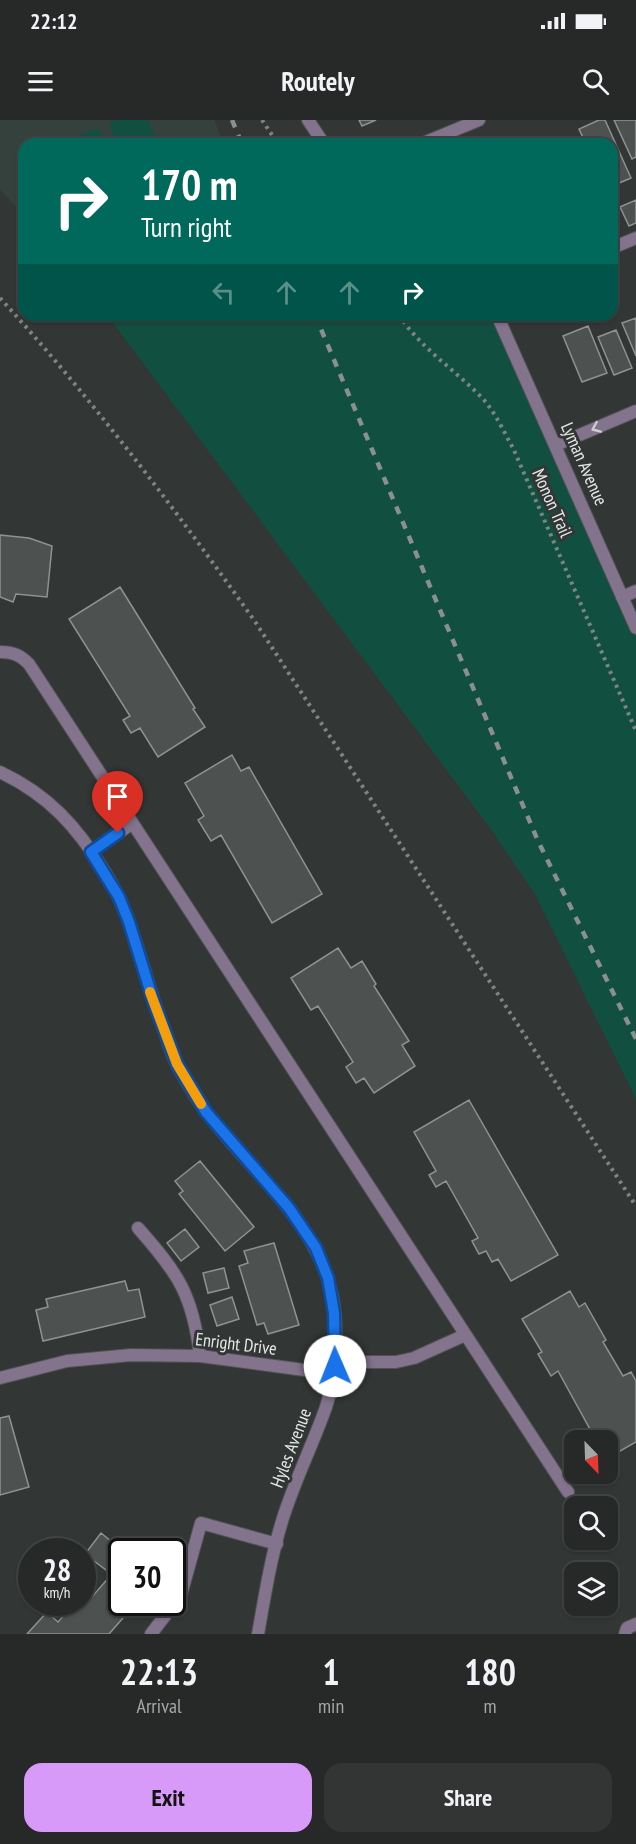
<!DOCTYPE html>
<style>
:root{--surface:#262928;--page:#323534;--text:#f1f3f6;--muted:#a4a6a8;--line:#424545;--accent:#d89af8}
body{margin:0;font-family:"PT Sans Narrow",sans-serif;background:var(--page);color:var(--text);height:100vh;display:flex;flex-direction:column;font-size:22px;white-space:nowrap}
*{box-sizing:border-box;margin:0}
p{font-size:20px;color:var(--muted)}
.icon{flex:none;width:33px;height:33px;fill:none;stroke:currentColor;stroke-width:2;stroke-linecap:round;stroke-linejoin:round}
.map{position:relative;height:1514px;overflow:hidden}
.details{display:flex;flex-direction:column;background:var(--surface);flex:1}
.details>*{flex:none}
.top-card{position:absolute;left:18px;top:18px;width:600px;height:183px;border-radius:18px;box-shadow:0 2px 4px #0004,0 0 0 2px var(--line);background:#00695c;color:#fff;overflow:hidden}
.needle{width:39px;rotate:157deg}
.fabs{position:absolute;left:564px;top:1310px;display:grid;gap:12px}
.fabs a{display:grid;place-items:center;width:54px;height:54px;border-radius:12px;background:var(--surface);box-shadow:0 2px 4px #0004,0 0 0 2px var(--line);font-size:30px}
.speed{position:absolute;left:18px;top:1418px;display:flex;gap:12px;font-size:30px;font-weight:700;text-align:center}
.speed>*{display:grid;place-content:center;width:78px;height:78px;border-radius:50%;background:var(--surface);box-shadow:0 2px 4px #0004,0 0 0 2px var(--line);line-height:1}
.speed small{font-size:15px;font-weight:400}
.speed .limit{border:3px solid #111;border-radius:9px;background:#fff;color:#111}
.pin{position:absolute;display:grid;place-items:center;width:51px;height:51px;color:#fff;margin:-62px -26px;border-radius:50% 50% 50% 0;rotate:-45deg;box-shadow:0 0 6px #0007}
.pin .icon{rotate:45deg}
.me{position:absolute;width:66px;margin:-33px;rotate:359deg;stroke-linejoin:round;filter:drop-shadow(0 0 4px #0008)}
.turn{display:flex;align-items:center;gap:21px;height:126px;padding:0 24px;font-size:27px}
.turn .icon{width:78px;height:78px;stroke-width:2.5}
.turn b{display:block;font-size:42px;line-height:51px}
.lanes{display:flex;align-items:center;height:57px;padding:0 24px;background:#0003;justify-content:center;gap:30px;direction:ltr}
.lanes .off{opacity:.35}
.eta{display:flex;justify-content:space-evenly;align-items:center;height:102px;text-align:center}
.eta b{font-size:36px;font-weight:700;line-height:42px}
.button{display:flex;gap:12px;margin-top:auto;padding:12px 24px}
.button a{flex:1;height:69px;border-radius:18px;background:var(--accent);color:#111;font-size:24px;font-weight:700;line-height:69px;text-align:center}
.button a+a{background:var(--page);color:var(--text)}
.status{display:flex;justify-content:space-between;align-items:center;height:42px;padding:0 30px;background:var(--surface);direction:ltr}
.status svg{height:16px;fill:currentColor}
header{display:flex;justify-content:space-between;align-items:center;height:78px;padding:0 24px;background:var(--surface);font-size:27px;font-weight:700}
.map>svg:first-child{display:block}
.built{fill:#35413d}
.green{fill:#115040}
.building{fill:#4d5250;stroke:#8e9391;stroke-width:1.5}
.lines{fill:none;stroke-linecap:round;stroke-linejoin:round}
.lane-casing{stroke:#4f5352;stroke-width:14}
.street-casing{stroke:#4f5352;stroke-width:14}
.path{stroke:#7f8381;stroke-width:4;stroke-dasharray:3 4.5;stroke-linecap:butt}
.lane{stroke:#83738d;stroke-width:12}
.street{stroke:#83738d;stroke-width:12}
.rail{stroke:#8b8f8e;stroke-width:4.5;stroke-dasharray:8 8;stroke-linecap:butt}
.oneway{stroke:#cdccd1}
.route-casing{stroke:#114b97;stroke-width:15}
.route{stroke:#1a73e8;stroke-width:10}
.slow{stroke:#f59e0b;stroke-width:10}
.labels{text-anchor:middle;stroke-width:6;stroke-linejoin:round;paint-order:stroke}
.street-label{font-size:18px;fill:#e6e9e8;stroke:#323735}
</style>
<div class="status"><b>22:12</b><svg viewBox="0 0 49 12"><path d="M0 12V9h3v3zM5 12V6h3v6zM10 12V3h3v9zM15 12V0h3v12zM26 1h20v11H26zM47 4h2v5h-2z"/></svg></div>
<header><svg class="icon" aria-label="menu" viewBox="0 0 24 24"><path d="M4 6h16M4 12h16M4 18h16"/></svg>Routely<svg class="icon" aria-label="search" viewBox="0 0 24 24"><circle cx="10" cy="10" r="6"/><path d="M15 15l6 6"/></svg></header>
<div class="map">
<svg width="636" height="1514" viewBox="0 0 636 1514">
<rect width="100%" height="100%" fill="#323735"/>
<path class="built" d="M0 0H214L224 24H24V96L0 69Z"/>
<path class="green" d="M117 0H148L158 24H117L109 3Z
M98 8 105 24H64L63 23Z
M107 195H497L636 514V979L535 774 490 708Z"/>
<path class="building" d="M359 0H376L362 6Z
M599 0H605L631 58 612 66V24H586L579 9Z
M614 0H636V37L632 39Z
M576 17 579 24H560Z
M636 80V103L629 106 620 87Z
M636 198V236L622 203Z
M588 206 607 253 582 262 563 216Z
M616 210 632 248 614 255 598 217Z
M0 415 29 418 52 426 47 477 16 474 13 482 0 477Z
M120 467 195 588 193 589 205 607 158 637 140 608 131 613 123 600 130 596 69 499Z
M232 635 241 651 249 647 322 774 272 803 221 715 211 721 198 700 204 696 185 663Z
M338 828 351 848 362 841 376 864 374 866 409 921 402 925 415 946 374 973 364 958 356 963 346 947 353 942 318 886 311 890 291 858Z
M469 980 558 1135 511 1161 498 1139 492 1142 486 1131 479 1134 472 1121 478 1118 446 1061 436 1067 429 1055 436 1051 414 1012Z
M200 1041 254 1107 225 1131 179 1074 183 1071 175 1061Z
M185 1109 199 1127 181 1141 167 1123Z
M274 1123 299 1205 268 1214 264 1203 257 1205 239 1146 248 1143 244 1131Z
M224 1148 229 1168 208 1173 203 1153Z
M125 1161 128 1171 139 1169 145 1197 43 1221 36 1190 48 1187 46 1179Z
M570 1171 579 1187 585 1183 606 1220 603 1222 623 1256 631 1252 636 1261V1322L608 1338V1320H596L558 1251 551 1256 538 1234 542 1232 522 1199Z
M232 1177 239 1199 217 1206 210 1185Z
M9 1296 29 1367 0 1375V1298Z
M101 1413 122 1430 106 1450 85 1434Z
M111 1455 122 1464V1482H137L109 1514H27L47 1492 58 1502 76 1482H82V1475L85 1472 91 1478Z"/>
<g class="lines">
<defs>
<path id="lane" d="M612 128 636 118
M622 477 636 471
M138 1108C178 1153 193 1175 200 1236
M151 1514 181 1475 201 1403 277 1424
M625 1514 627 1508 636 1504"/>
<path id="street" d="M308 0 324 24
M421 24 479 0
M497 195 636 508
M556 325 636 291
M0 532C13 532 20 535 29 544L568 1372
M0 652C49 675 77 707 105 752 135 800 144 858 164 910 168 922 172 936 178 947 187 962 196 979 207 993 255 1057 327 1109 335 1194 337 1225 336 1257 326 1287 313 1324 295 1360 283 1398 271 1436 265 1475 258 1514
M91 732 131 704
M0 1258 67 1241 131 1235 200 1236 312 1251 352 1242H396L414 1238 465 1215"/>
</defs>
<use href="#lane" class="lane-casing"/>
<use href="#street" class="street-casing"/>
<path class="path" d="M262 0 278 24
M0 178C93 280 176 390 256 503L636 1086
M399 195C421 229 457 251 484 280 496 294 504 312 513 328L636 611"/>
<use href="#lane" class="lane"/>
<use href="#street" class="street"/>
<path class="rail" d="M232 0 242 24
M315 195 538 721 636 919"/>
</g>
<defs><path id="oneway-chevron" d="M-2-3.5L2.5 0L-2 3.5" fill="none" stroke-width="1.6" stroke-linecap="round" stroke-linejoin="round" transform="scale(1.5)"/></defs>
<use class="oneway" href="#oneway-chevron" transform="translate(596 308) rotate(157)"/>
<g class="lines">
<defs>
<path id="route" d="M118 713 91 732 119 777 129 802 153 880 177 944 206 992 289 1088 316 1128 328 1158 334 1193 335 1246"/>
</defs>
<use href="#route" class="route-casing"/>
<use href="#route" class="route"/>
<path class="slow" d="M150 872 177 944 201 984"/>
</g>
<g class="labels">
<g class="street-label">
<text transform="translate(584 344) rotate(66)" y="6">Lyman Avenue</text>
<text transform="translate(552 383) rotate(66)" y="6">Monon Trail</text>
<text transform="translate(236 1224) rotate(7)" y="6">Enright Drive</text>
<text transform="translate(291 1328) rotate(-69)" y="6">Hyles Avenue</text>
</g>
</g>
</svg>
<div class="fabs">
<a><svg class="needle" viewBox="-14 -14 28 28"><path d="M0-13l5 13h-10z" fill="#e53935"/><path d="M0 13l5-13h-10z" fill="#a4a6a8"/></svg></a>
<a><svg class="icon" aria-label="search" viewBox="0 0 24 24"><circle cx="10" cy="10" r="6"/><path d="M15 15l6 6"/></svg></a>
<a><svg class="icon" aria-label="layers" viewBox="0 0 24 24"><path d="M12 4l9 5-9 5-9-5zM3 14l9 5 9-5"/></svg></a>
</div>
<div class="speed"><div>28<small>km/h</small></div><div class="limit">30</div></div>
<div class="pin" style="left:118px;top:713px;background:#d93025"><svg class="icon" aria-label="arrive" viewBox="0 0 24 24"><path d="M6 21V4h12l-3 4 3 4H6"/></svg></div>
<svg class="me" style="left:335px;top:1246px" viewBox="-20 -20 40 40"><circle r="19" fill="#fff"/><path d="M0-13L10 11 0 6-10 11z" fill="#1a73e8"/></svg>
<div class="top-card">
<div class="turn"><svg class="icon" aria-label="right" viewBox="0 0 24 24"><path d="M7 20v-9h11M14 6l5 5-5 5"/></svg><div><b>170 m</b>Turn right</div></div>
<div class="lanes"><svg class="icon off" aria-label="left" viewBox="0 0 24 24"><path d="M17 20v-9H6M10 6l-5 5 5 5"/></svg><svg class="icon off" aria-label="ahead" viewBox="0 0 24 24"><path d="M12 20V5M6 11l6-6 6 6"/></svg><svg class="icon off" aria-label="ahead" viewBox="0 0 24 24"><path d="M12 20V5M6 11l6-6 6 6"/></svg><svg class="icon" aria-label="right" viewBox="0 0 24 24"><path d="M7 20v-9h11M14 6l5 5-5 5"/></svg></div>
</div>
</div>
<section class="details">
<div class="eta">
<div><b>22:13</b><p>Arrival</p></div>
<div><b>1</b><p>min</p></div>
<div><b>180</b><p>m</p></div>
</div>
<div class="button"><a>Exit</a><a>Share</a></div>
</section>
